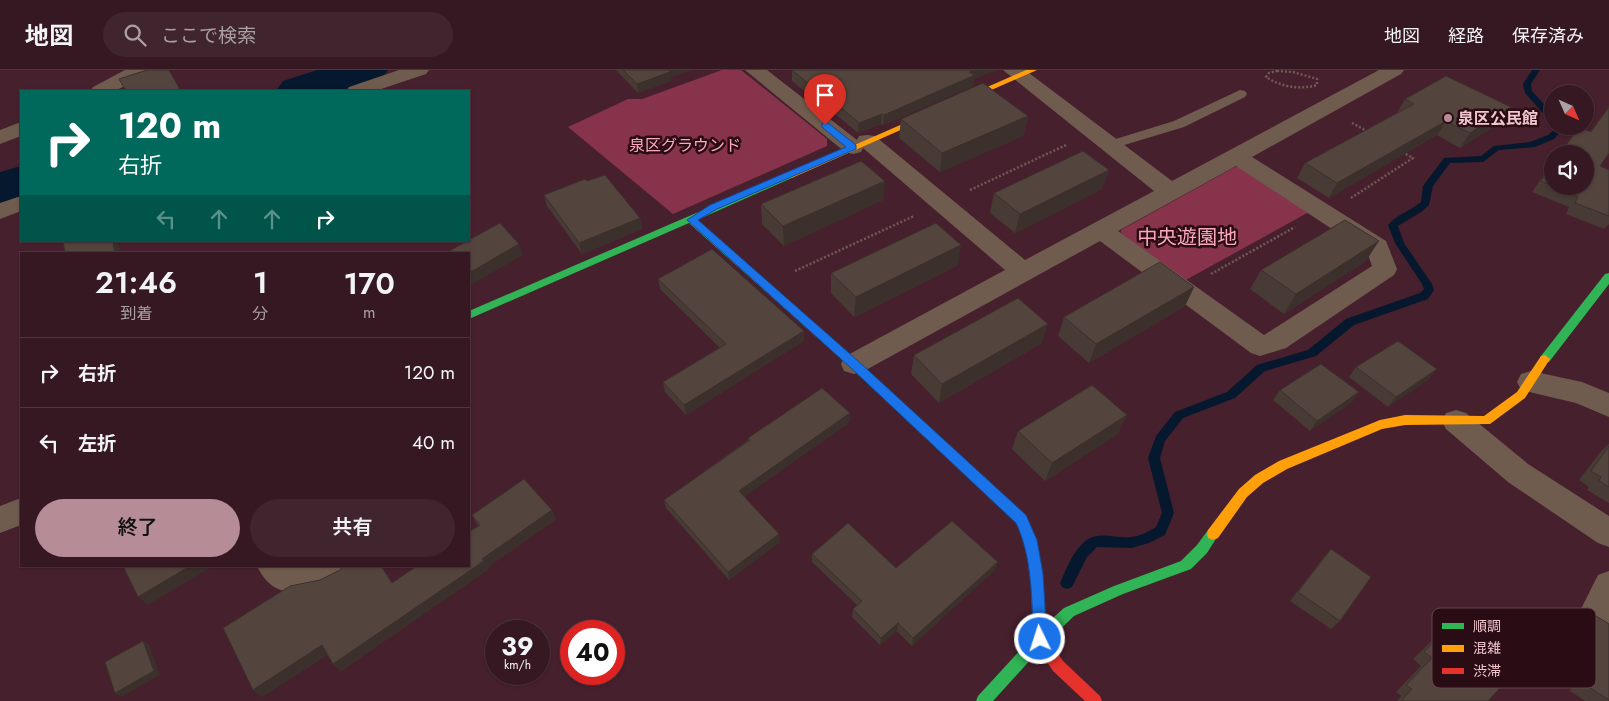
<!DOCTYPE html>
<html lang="ja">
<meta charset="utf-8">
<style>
:root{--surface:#351822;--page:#40252f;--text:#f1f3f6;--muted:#aaa0a5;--line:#4f3740;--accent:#b68c96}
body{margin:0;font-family:Jost,"Noto Sans JP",sans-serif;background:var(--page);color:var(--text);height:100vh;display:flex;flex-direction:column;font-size:19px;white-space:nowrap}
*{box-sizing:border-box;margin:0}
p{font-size:16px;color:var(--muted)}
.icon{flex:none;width:28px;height:28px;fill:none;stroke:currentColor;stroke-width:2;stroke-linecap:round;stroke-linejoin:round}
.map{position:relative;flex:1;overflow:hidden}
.sheet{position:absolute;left:20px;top:182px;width:450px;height:315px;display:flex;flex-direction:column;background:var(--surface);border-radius:0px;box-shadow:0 1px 4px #0004,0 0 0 1px var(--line)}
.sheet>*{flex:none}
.top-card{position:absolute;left:20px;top:20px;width:450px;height:152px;border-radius:0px;box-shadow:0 1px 4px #0004,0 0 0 1px var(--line);background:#00695c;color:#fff;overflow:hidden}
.needle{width:32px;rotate:135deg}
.buttons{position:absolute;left:1544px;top:15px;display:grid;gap:10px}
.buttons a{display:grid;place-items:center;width:50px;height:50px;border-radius:50%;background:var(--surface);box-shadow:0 1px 4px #0004,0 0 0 1px var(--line);font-size:25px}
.speed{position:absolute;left:485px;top:550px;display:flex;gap:10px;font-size:25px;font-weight:700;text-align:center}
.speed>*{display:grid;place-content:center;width:65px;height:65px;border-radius:50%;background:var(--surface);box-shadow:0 1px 4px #0004,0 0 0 1px var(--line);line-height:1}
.speed small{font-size:12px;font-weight:400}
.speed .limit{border:8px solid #d22;background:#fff;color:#111}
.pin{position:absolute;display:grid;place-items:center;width:42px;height:42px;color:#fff;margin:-51px -21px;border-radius:50% 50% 50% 0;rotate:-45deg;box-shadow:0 0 5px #0007}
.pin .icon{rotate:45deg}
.me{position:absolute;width:55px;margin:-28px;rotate:356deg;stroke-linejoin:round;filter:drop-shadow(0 0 4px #0008)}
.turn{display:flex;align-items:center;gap:18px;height:105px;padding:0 15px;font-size:22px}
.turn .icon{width:65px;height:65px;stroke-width:2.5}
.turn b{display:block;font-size:35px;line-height:42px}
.lanes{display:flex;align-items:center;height:48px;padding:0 15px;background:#0003;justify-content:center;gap:25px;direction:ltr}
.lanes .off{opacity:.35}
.eta{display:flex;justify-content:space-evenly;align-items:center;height:85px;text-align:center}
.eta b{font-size:30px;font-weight:600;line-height:35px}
.primary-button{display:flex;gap:10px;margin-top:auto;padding:10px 15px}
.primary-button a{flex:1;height:58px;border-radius:30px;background:var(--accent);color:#111;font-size:20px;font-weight:600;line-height:58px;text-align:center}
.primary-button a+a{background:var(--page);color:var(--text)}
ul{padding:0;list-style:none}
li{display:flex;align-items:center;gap:15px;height:70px;padding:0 15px;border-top:1px solid var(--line)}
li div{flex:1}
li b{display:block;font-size:19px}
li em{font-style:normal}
header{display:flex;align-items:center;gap:30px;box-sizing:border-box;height:70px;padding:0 25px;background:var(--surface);border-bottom:1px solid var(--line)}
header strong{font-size:24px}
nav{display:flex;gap:28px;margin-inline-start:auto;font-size:18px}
.search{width:350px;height:45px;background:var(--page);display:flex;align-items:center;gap:12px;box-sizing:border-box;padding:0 18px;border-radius:28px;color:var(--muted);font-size:19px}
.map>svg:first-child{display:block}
.green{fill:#86334b}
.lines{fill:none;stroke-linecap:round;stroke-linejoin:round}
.stream{fill:#06182d;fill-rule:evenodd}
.river{fill:#06182d;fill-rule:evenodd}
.path{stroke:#705a55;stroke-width:2.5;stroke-dasharray:2 2;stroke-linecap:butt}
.lane{fill:#705c4f;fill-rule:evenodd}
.street{fill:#705c4f;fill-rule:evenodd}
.fast{fill:#30b455;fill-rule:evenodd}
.slow{fill:#ff9f0a;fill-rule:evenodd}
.jam{fill:#e5322d;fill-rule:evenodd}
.wall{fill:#483a35}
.shaded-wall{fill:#3b302b}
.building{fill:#54443e;stroke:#3b302b}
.route{fill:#1a73e8;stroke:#114b97}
.poi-dot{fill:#b68c96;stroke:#2a0c14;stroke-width:2}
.labels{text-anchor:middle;stroke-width:5;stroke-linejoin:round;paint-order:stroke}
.far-poi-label{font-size:16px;font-weight:bold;fill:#f2c6ce;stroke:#2a0c14;text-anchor:start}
.far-park-label{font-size:16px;fill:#fba8ba;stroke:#2a0c14}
.park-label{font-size:20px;fill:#fba8ba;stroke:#2a0c14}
.key{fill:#2a0c14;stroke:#66444c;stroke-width:1}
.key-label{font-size:14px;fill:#f2c6ce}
</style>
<header>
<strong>地図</strong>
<div class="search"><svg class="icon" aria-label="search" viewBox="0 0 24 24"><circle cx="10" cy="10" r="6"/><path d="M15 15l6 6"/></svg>ここで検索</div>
<nav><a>地図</a><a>経路</a><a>保存済み</a></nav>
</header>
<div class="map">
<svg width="1609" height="631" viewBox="0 0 1609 631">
<rect width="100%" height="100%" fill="#47202d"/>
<path class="green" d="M722 0H741L827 69V76L673 144 568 57 628 29H642Z
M1235 97H1239L1309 142 1184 211 1121 163V160Z"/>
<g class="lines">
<path class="stream" d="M1532 0H1540L1531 14 1532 21 1552 43V50H1549L1525 23 1523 14Z
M1554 56H1562L1563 59 1554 69 1535 77 1499 80 1483 92 1450 93 1433 116 1429 135 1421 142 1398 156 1404 173 1432 214 1434 220 1428 229 1354 255 1316 286 1265 301 1235 328 1183 348 1165 371 1160 388 1174 443 1165 465 1149 473 1131 478 1097 477 1087 487 1072 517 1067 519 1062 517 1060 513C1066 500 1072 483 1083 473 1097 459 1115 469 1131 467 1140 466 1148 462 1156 457L1162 443 1148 388 1156 366 1175 342 1227 322 1257 295 1308 280 1346 249 1420 223 1424 219 1422 214 1395 173 1388 155C1397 144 1411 141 1421 132L1423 116 1444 88 1481 86 1494 76 1530 72 1548 65 1555 59Z"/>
<path class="river" d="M317 0H388L381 10 347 21H276L283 11Z
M21 96V131L0 137V102Z"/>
<path class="path" d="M1277 1 1293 2 1317 9V15C1299 20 1282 17 1266 7L1269 3Z
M1352 53 1367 61
M970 120 1066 75
M1351 128 1413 88 1402 82
M795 201 914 146
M1211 204 1295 157"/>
<path class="lane" d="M1240 20 1245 21 1247 24 1245 27 1184 57 1111 79 1106 78 1104 75 1106 72 1174 51Z"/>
<path class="street" d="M125 0H150L147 4 115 21H90L93 17Z
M399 0H429L426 4 375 21H346L349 17Z
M745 0H767L857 70 859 66 867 65 875 66 1025 190 1154 121 1003 0H1025L1172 111 1379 0H1404L1401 4 1252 87 1386 171 1397 199 1394 205 1286 278 1260 286 1251 283 1100 171 864 301 854 304 844 301 841 294 844 287 1005 200 863 78 861 82 853 84 845 82ZM1236 96 1367 182 1372 196 1264 265 1118 161Z
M21 52V66L0 74V60Z
M21 126V141L0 149V133Z
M1531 301 1582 312 1609 323V347L1576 333 1521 320 1517 312 1521 304Z
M1456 340 1466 343 1528 394 1609 446V477L1598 473 1508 412 1446 359 1442 351 1446 343Z
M21 428V455L0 463V436Z
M257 496H354C348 509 340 512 327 517 299 527 271 527 257 496Z
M1609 501V564L1585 552 1580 541 1598 505Z"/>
<path class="fast" d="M791 102 796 105 794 107 697 150 858 291 1003 425 1005 429 1003 433 999 434 995 433 850 297 689 153 469 249V241Z
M1609 203V214L1549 292H1541L1540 289 1541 286 1605 204Z
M1213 458 1218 460 1219 464 1207 483 1191 499 1123 524 1074 546 1045 574 993 631H976L978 626 1035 564 1064 538 1114 516 1181 491 1197 475 1208 460Z"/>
<path class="slow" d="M1026 0H1037L794 107 791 108 786 105Z
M1545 285 1550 289 1525 328 1490 354 1405 355 1382 359 1287 399 1263 413 1247 427 1218 468 1213 470 1208 468 1207 464 1208 460 1239 419 1255 405 1279 391 1380 350 1405 345 1484 346 1517 322 1541 286Z"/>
<path class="jam" d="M999 424 1003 425 1025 445 1037 470 1043 504 1047 567 1063 591 1100 626 1102 631H1085L1053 601 1035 574 1033 569C1031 538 1034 480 1017 454 1012 446 1002 439 995 433L993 429 995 425Z"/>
</g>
<path class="wall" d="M616 0H691L671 7V11L638 23Z
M792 0H996L974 9 973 16 883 55 881 54 858 63 822 33 820 34 792 11Z
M1405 29 1501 52 1460 78 1437 65 1329 128 1297 108 1305 93 1397 43Z
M1609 36V83L1600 96 1609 100V154L1604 159 1566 144 1569 137 1532 122 1552 93V116L1585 84H1559L1579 57 1590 62Z
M1028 46 1023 66 940 102 899 68 901 49Z
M1109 100 1102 119 1015 163 990 143 994 123Z
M587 111 640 148 642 159 582 184 547 136 544 125Z
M883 130 784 176 762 154 761 134Z
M1366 191 1284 244 1250 219 1261 200Z
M958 195 854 247 831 223V203Z
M658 209 804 271 686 345 665 322 663 312 720 278 660 219Z
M1194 217 1185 236 1089 293 1058 266 1064 247Z
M1042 273 939 333 911 304 914 285Z
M1356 297 1429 309 1388 337 1349 307Z
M1280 320 1359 322 1352 332 1310 361 1273 330Z
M850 352 744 426 780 472 729 510 666 438 664 430 748 370V368Z
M1018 361 1118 364 1045 411 1012 379Z
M1609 374V433L1587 420 1589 417 1579 410 1602 380Z
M552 440 556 449 488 497 489 499 341 601 333 594 327 585 262 627 253 620 320 510 340 500 393 512 478 456 472 445Z
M1331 479 1340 551 1331 559 1290 531 1323 488Z
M812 484 896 498 995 500 912 576 897 561 880 575 852 547 853 539 857 535 812 492Z
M1588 541 1609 554V631H1585L1570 621 1573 612 1539 590 1558 553 1571 545 1576 548Z
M1459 546 1488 631H1397L1401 626 1396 622 1421 596 1413 589 1449 554Z"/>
<path class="shaded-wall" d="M667 0H691L671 7V11L638 23 637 14Z
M973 0H996L974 9 973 16 883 55 884 45Z
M823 22 822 33 820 34V23Z
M1511 37 1501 52 1460 78 1470 63Z
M882 44 881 54 858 63 859 53Z
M1028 46 1023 66 940 102 942 83Z
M1446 51 1437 65 1329 128 1337 113Z
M1109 100 1102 119 1015 163 1020 144Z
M885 111 883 130 784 176 783 156Z
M640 148 642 159 582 184 579 173Z
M113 171H118L121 184H115Z
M1379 171 1366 191 1284 244 1296 224Z
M519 174 523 185 469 216V203Z
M961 175 958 195 854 247 856 227Z
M1194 217 1185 236 1089 293 1096 274Z
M1048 254 1042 273 939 333 942 314Z
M804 261V271L686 345 684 335Z
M1437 299 1429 309 1388 337 1396 327Z
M1359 322 1352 332 1310 361 1317 351Z
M850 343V352L740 430 739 421Z
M1127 345 1118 364 1045 411 1052 393Z
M552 440 556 449 488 497 489 499 341 601 333 594Z
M779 464 780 472 729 510 728 502Z
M998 492 995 500 912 576 913 568Z
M190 496H213L148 535 138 527Z
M898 553 897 561 880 575 881 568Z
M143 571 149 575 160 605 121 627 115 623Z
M322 575 330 583 262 627 253 620Z"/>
<path class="building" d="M147 0H169L181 21H126L119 9Z
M623 0H668L670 2 637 14Z
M792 0H973L969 2 975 5 884 45 882 44 859 53 823 22 820 23Z
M1446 6 1511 37 1470 63 1446 51 1337 113 1305 93 1414 34 1405 29Z
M983 13 1028 46 942 83 901 49Z
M1609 37V83L1600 96 1609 100V146L1575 133 1578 127 1553 116H1585V84H1560L1579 57 1591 62Z
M1083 81 1109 100 1020 144 994 123Z
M861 91 885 111 783 156 761 134Z
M1552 95V116L1541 111Z
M605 105 640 148 579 173 544 125 585 109 587 111Z
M1345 150 1379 171 1296 224 1261 200Z
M500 153 519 174 469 203V184H444L467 171H469V170Z
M936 153 961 175 856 227 831 203Z
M63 171H113L115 184H62L65 183Z
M712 179 804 261 684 335 663 312 726 274 658 209Z
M1160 192 1194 217 1096 274 1064 247Z
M1018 228 1048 254 942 314 914 285Z
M1398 271 1437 299 1396 327 1356 297Z
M1321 294 1359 322 1317 351 1280 320Z
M1092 315 1127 345 1052 393 1018 361Z
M822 318 850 343 739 421 779 464 728 502 664 430 750 370 748 368Z
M1609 376V417L1599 411 1601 407 1591 401Z
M524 409 552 440 482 489 484 491 333 594 322 575 253 620 223 558 290 516 320 510 340 500 343 496H381L392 513 417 496H469V462L480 455 472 445Z
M952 451 998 492 913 568 898 553 881 568 853 539 862 531 812 484 848 453 896 498Z
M1331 479 1371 507 1340 551 1298 522Z
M123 496H190L138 527Z
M1588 541 1609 554V630L1583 613 1586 604 1552 583 1571 545 1582 552Z
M1459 546 1521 595 1488 631H1404L1402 630 1412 619 1406 615 1432 588 1424 582Z
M143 571 154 601 115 623 105 592Z"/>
<path class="route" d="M822 53H828L856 75V79L717 139 698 150 858 291 1026 445 1037 470 1043 504 1047 569 1045 574 1040 576 1036 574 1034 569C1031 530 1033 489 1016 453L850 297 687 150 710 135 846 77 822 57Z"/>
<circle class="poi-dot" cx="1448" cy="48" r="5"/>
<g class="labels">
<g class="far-poi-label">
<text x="1458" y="54">泉区公民館</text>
</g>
<g class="far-park-label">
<text x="685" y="81">泉区グラウンド</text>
</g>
<g class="park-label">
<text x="1187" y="174">中央遊園地</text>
</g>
</g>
<rect x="1432" y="538" width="164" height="80" rx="8" class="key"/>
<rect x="1442" y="553" width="22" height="6" fill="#30b455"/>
<rect x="1442" y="575" width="22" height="7" fill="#ff9f0a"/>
<rect x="1442" y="598" width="22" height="6" fill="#e5322d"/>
<g class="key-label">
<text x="1473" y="561">順調</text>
<text x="1473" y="583">混雑</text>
<text x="1473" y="606">渋滞</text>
</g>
</svg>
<div class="buttons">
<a><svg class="needle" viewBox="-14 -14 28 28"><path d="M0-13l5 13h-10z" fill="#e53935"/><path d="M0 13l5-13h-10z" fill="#aaa0a5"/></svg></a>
<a><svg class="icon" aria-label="sound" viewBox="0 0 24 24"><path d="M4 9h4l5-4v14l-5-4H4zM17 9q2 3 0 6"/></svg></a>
</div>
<div class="speed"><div>39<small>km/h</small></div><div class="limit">40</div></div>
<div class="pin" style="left:825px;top:55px;background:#d93025"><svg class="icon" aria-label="arrive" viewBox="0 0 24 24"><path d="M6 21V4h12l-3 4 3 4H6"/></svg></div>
<svg class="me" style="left:1040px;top:569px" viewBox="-20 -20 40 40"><circle r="17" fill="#1a73e8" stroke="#fff" stroke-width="3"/><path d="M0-11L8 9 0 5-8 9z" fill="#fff"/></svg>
<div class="top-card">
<div class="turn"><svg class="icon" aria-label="right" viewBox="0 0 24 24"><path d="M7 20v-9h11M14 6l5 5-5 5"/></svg><div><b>120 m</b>右折</div></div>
<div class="lanes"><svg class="icon off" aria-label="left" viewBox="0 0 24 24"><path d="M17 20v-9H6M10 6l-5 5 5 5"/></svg><svg class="icon off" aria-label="ahead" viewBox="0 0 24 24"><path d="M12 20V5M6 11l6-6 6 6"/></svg><svg class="icon off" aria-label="ahead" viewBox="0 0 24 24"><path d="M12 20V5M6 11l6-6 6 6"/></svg><svg class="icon" aria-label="right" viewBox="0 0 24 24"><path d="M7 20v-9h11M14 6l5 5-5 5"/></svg></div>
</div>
<section class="sheet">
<div class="eta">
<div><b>21:46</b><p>到着</p></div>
<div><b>1</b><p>分</p></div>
<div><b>170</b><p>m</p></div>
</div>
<ul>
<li><svg class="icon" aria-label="right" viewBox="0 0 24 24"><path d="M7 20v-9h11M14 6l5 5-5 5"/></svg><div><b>右折</b></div><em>120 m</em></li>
<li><svg class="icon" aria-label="left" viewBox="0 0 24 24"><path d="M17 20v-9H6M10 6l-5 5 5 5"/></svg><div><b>左折</b></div><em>40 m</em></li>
</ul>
<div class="primary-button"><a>終了</a><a>共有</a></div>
</section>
</div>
